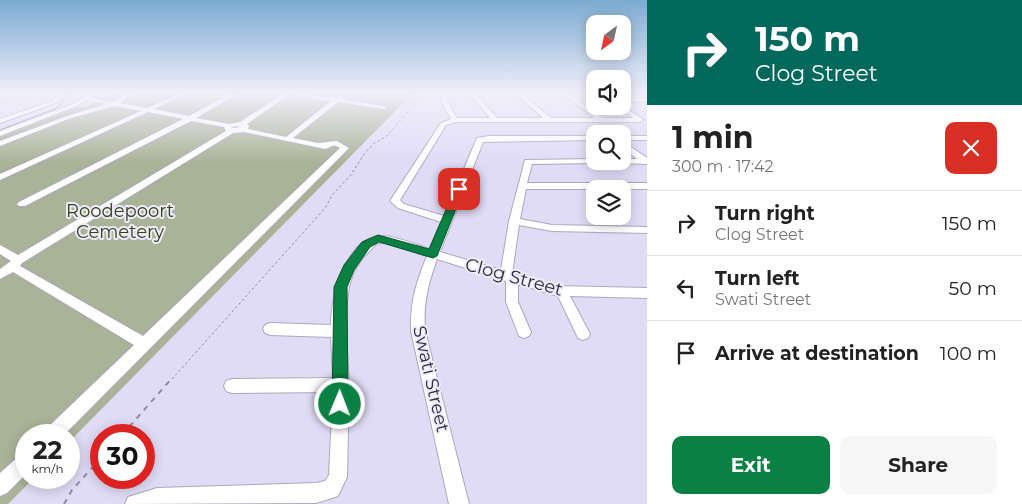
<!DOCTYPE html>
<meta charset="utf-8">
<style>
:root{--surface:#fff;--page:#f6f6f6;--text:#222;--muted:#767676;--line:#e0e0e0;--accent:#0b8043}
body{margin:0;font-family:Montserrat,sans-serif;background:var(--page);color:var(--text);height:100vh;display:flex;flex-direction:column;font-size:19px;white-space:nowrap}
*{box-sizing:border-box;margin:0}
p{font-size:16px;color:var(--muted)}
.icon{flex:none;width:28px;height:28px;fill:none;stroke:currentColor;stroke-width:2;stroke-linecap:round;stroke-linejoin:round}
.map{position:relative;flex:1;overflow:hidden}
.drawer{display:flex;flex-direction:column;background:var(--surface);width:375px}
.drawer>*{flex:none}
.hud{background:#00695c;color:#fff;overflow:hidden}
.needle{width:32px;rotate:213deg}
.controls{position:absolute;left:586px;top:15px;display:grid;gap:10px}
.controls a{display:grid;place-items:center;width:45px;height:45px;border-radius:10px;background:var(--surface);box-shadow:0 2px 12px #0003;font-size:25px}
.speed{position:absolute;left:15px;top:424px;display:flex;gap:10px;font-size:25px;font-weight:700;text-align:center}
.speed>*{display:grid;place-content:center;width:65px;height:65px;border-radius:50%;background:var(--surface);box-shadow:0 2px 12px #0003;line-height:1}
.speed small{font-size:12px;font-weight:400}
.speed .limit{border:8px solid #d22;background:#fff;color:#111}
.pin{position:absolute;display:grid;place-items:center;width:42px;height:42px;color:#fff;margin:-21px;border-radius:10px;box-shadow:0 2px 8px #0006}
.me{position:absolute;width:55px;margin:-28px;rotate:1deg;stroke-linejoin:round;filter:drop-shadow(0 0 4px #0008)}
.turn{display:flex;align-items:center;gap:18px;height:105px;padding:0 25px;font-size:22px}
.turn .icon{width:65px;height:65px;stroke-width:2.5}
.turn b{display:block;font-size:35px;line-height:42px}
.round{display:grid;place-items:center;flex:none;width:52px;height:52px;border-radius:10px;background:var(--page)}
.headline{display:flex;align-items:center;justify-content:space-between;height:85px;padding:0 25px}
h1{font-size:30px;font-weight:700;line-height:38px}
.button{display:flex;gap:10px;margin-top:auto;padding:10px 25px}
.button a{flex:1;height:58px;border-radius:10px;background:var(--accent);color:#fff;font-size:20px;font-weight:700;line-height:58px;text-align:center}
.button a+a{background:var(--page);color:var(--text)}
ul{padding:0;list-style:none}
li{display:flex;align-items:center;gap:15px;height:65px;padding:0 25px;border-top:1px solid var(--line)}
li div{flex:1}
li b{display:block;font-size:19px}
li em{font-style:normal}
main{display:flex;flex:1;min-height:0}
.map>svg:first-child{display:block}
.green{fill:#a9b397}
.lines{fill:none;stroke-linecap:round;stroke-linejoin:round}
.stream{stroke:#617a88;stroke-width:1}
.minor-casing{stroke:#aca7bf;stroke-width:2}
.path-far1{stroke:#908c9f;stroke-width:1;stroke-dasharray:2.5 2.5;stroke-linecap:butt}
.path{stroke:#908c9f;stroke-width:2;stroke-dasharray:5.5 5.5;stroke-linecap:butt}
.minor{fill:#fff;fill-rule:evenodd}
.route{fill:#0b8043;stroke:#07532c}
.labels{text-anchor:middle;stroke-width:4;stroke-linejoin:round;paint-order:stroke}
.park-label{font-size:18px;fill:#34410c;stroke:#eeeaff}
.street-label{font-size:18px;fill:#2c2a33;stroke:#eeeaff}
</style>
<main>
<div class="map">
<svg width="647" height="504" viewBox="0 0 647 504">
<rect width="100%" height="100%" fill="#e1dcf6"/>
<path class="green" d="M111 94H412L69 442V435H26V478H34L8 504H0V137L78 107H86L113 95Z"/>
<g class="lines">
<path class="stream" d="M0 130 55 109 71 94"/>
<defs>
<path id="minor" d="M0 94H34L31 96 0 98Z
M61 94H67L56 103 0 123V119L52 101Z
M91 94 94 96 92 98 113 102 126 94H133L120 103 147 108 179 94H186L154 109 189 116 230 94H237L196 118 229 124 240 122 283 94H290L247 124 249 126 248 129 286 137 331 101 299 96 296 94 335 98 340 95 343 97 342 99 387 107 384 109 338 102 293 138 318 143 337 141 349 148 64 435H43L46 429 134 345 13 272 0 279V269L11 261 0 254V245L18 255 226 131 224 127 191 121 25 206H19L17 204 19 202 183 119 148 112 0 180V174L141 111 115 106 71 118 0 146V141L67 116 107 104 87 100 74 107 0 136V131L70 105ZM235 126 242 127 231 128ZM244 132 325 149C331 148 332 143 340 148L143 336 20 266 22 263 233 133Z
M443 94H449L447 101 457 118H490L470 94H476L497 118H543L516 94H522L551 118H595L563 94H569L604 118H633L617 106 622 105 642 119 643 120 640 122H456L446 125 400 200 404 204 444 216 477 138 489 136H595V140L483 142 440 252 501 270 509 221 525 160 595 159V161H599L598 163 532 164 527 183H647V189H526L520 219 552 225 647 227V233L552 231 519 225 512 274 554 286 647 288V298L570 296 590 334 588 338 583 340 578 338 558 296 518 284V302L531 332 529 336 524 338 519 336 506 302V281L437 259C428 285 423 303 425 331L469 504H449L411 331C410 302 416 283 427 256L384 242 376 244 362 259 354 271 349 286 345 318 349 385 347 477 338 496 316 503 125 504 128 497 157 488 316 483 325 481 329 475 333 392 232 393 226 391 224 386 226 381 232 379 333 378 331 337 270 335 265 333 263 329 265 325 270 323 331 325C331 297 346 238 380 236 394 235 416 245 430 249L441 222 398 208 390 201 441 123 451 119 441 101Z
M622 98H647V102H622Z
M622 136H647V140H622Z
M622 141 647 158V164L619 163 618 161H622V159H637L622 147Z
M26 452V474L7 493 0 496V473L20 455Z"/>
</defs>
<use href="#minor" class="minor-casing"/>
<path class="path-far1" d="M172 379 326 207 332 195 350 176 365 153 373 144 387 136 423 94"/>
<path class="path" d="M122 435 173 377
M64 504 72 490 101 458"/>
<use href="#minor" class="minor"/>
</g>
<linearGradient id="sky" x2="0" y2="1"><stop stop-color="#7babd0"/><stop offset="0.57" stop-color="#f2effb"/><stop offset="1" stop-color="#f2effb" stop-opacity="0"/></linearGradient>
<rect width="647" height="164" fill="url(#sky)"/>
<path class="route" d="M459 186 464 189 437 256 433 258 379 242 370 247 354 270 347 287 348 404 346 409 340 412 334 409 332 404 334 287 344 265 362 242 378 235 429 249 455 189Z"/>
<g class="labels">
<g class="park-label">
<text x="120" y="217">Roodepoort<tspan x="120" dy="21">Cemetery</tspan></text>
</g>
<g class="street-label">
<text transform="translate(514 277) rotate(15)" y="6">Clog Street</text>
<text transform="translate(431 379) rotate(77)" y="6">Swati Street</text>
</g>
</g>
</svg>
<div class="controls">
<a><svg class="needle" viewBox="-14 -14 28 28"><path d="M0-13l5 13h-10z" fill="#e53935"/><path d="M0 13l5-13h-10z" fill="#767676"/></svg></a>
<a><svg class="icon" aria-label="sound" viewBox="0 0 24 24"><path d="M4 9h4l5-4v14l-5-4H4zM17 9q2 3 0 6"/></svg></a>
<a><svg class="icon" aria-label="search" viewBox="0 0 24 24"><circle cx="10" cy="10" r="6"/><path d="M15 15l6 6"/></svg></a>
<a><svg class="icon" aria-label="layers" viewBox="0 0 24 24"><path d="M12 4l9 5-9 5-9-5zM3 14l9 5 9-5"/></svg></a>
</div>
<div class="speed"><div>22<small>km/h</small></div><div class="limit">30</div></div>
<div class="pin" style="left:459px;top:189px;background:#d93025"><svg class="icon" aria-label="arrive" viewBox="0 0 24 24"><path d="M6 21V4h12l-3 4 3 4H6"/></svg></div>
<svg class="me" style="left:340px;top:404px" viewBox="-20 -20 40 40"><circle r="17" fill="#0b8043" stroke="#fff" stroke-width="3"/><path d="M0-11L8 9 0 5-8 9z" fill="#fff"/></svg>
</div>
<section class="drawer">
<div class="hud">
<div class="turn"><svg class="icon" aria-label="right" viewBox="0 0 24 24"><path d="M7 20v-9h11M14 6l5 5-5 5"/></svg><div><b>150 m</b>Clog Street</div></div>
</div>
<div class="headline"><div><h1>1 min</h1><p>300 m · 17:42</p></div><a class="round" style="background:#d93025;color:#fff"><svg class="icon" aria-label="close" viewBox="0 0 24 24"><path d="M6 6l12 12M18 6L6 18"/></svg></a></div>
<ul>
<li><svg class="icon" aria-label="right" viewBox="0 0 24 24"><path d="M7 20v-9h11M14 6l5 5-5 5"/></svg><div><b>Turn right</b><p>Clog Street</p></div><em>150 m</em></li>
<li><svg class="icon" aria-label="left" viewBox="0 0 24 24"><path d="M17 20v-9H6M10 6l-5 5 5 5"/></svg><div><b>Turn left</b><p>Swati Street</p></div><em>50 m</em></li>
<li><svg class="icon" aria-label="arrive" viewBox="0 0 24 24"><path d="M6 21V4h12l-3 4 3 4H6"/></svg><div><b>Arrive at destination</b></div><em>100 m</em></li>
</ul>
<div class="button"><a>Exit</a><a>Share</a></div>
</section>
</main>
